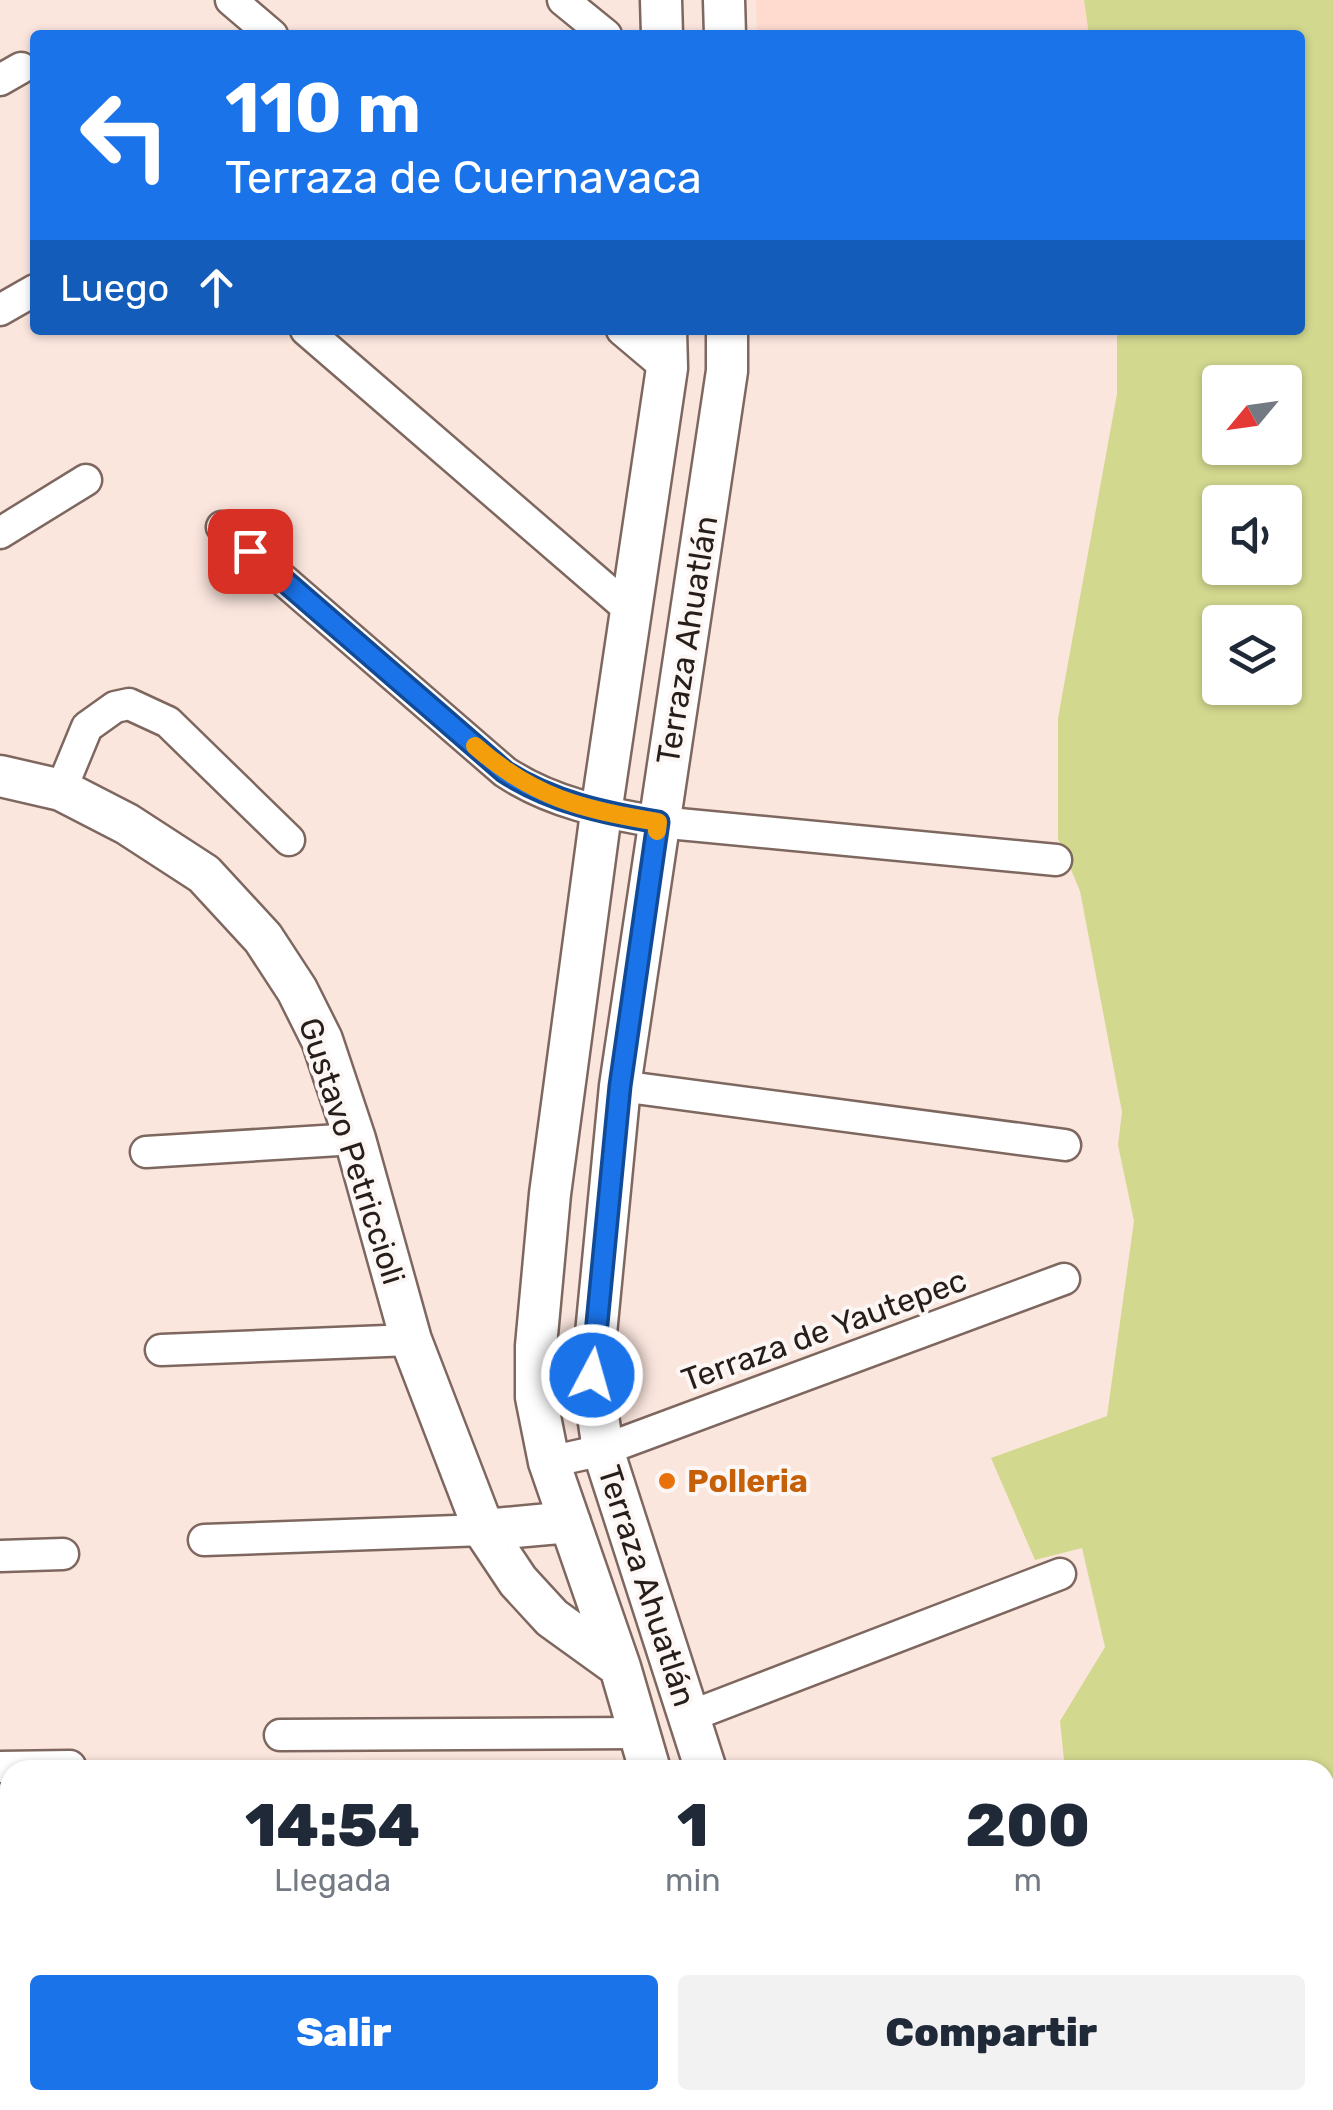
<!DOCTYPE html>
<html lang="es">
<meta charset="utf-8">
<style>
:root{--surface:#fff;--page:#f2f2f3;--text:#1f2937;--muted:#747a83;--accent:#1a73e8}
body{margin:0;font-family:Rubik,sans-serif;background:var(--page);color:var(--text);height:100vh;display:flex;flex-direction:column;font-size:38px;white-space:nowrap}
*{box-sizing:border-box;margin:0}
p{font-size:32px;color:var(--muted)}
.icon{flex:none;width:55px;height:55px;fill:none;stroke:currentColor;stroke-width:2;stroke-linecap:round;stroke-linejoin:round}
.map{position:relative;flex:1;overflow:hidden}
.details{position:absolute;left:0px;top:1760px;width:1335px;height:350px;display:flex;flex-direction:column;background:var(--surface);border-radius:30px 30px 0 0;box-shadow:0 2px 8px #0004}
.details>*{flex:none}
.guide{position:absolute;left:30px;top:30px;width:1275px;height:305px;border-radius:10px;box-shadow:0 2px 8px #0004;background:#1a73e8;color:#fff;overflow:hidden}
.needle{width:65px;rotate:241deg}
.fabs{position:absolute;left:1202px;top:365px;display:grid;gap:20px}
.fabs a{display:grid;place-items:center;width:100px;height:100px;border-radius:10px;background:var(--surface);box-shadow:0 2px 8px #0004;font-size:50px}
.pin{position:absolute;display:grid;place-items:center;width:85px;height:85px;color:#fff;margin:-42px;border-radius:20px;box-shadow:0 5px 15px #0006}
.me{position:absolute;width:110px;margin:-55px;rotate:6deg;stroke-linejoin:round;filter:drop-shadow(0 0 8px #0008)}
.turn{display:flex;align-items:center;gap:35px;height:210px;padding:0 30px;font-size:45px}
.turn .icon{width:130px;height:130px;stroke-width:2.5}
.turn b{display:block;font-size:70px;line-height:85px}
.then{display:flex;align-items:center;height:95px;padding:0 30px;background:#0003;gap:20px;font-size:38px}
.eta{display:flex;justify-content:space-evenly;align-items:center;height:170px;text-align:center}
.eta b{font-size:60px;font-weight:800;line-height:70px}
.button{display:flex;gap:20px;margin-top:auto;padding:20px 30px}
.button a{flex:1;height:115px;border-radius:10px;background:var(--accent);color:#fff;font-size:40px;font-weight:800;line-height:115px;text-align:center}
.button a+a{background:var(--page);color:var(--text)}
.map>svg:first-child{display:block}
.built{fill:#fedbce}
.green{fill:#d2d88e;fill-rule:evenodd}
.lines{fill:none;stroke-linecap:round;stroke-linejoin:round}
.minor-casing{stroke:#7e675f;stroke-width:35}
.tertiary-casing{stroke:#7e675f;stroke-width:45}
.minor{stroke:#fff;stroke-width:30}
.tertiary{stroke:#fff;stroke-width:40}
.route-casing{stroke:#114b97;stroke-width:25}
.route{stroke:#1a73e8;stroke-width:18}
.slow{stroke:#f59e0b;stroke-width:18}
.food-dot{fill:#e8710a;stroke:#fcf7f5;stroke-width:4}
.labels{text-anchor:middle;stroke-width:8;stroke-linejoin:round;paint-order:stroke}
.street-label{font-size:32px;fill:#271e1a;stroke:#fcf7f5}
.food-label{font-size:32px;font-weight:bold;fill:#c56008;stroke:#fcf7f5;text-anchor:start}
</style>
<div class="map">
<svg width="1333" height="2110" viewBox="0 0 1333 2110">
<rect width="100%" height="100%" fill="#fbe6de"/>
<path class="built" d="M756 0H1084L1089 35H757Z"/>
<path class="green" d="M1084 0H1333V2110H1144L1140 2100H1325V1770H1065L1060 1721 1105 1647 1082 1548 1035 1560 991 1458 1107 1416 1134 1221 1118 1145 1122 1112 1080 891 1058 839V718L1117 394V330H1300V35H1089ZM1220 382H1285V448H1220ZM1220 502H1285V568H1220ZM1220 622H1285V688H1220Z"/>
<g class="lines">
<defs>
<path id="minor" d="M231 0 272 35
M563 0 606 35
M0 80 21 68
M0 310 35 290
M306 330 630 610
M622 330 667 368
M222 527 505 772C552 803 604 813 658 822L1056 860
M0 533 86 480
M61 790 87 727 115 707 129 704 168 722 289 840
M620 1086 1065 1145
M146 1152 355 1139
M161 1350 411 1340
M549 1462 603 1450 1064 1279
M204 1540 484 1530
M0 1556 63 1554
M688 1717 1060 1574
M280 1735 636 1733
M0 1767 70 1766
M0 1995 10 1993"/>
<path id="tertiary" d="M661 0 662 35
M724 0 725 35
M0 776 61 790 127 824 204 874 263 938 297 990 322 1040 355 1139 411 1340 484 1530 518 1581 552 1618 620 1667
M484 1530 570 1522
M650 1770 620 1667 549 1462 536 1397V1346L550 1194 601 813 667 368 666 330
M706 1770 603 1450 592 1375 620 1086 727 371V330
M766 2100 770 2110
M819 2100 822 2110"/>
</defs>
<use href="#minor" class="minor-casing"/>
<use href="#tertiary" class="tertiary-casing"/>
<use href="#minor" class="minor"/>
<use href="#tertiary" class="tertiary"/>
</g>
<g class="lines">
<defs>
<path id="route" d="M250 551 505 772C552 802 604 813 658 822L620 1086 592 1375"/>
</defs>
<use href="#route" class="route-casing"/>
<use href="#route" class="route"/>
<path class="slow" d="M475 746C534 798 581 809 658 822L657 831"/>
</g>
<circle class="food-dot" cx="667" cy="1481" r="10"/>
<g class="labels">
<g class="street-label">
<text transform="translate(687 640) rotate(-81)" y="11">Terraza Ahuatlán</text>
<text transform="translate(352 1151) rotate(72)" y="11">Gustavo Petriccioli</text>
<text transform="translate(824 1330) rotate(-20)" y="11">Terraza de Yautepec</text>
<text transform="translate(647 1586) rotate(72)" y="11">Terraza Ahuatlán</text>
</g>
<g class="food-label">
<text x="687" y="1492">Polleria</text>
</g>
</g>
</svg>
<div class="fabs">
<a><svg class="needle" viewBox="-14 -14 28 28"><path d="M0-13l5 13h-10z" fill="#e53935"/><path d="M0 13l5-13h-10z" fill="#747a83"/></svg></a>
<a><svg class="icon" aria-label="sound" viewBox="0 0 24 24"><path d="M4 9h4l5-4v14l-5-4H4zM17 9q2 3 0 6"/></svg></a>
<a><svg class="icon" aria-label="layers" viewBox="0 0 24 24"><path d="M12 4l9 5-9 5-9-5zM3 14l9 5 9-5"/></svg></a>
</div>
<div class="pin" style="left:250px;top:551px;background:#d93025"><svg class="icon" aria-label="arrive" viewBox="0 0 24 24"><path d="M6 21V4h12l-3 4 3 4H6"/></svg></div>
<svg class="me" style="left:592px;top:1375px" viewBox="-20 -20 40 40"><circle r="17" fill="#1a73e8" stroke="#fff" stroke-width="3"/><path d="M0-11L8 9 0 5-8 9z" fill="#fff"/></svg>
<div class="guide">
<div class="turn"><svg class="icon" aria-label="left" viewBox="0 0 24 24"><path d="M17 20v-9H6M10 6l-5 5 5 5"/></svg><div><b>110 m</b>Terraza de Cuernavaca</div></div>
<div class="then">Luego<svg class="icon" aria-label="ahead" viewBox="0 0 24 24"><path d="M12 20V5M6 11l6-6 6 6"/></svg></div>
</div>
<section class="details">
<div class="eta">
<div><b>14:54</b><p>Llegada</p></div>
<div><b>1</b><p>min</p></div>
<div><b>200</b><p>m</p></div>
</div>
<div class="button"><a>Salir</a><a>Compartir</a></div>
</section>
</div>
